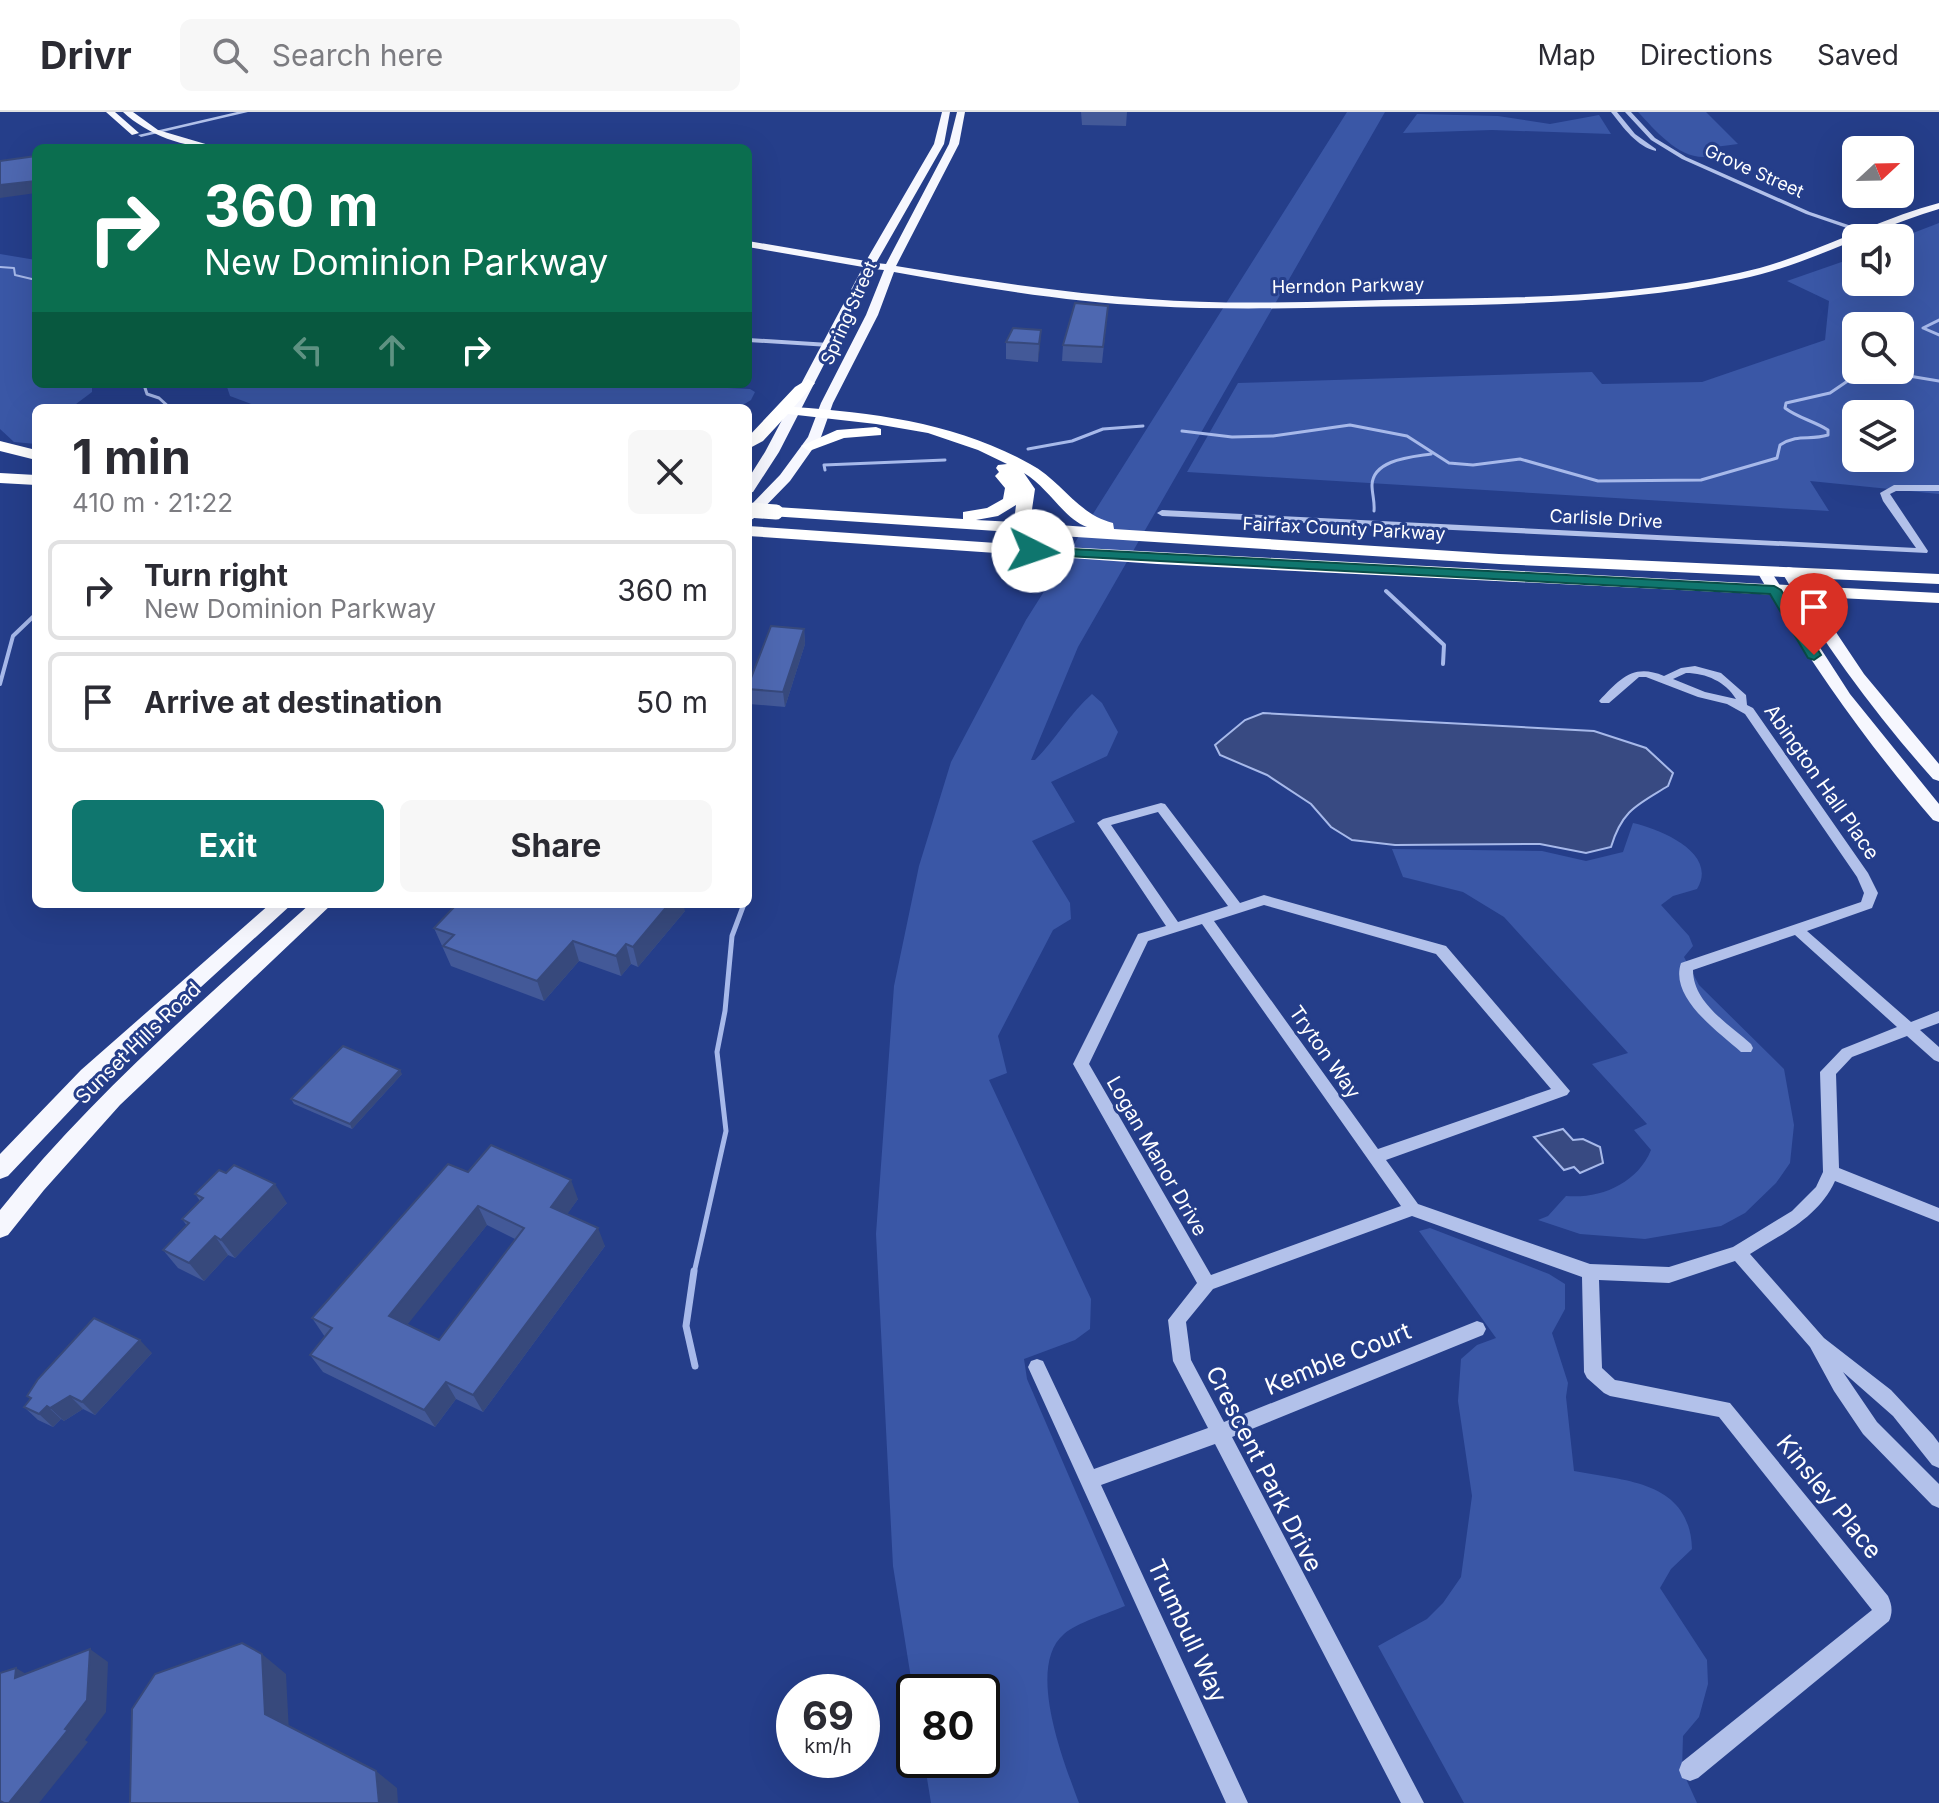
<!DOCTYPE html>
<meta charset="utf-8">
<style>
:root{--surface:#fff;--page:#f7f7f7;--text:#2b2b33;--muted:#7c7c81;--line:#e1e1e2;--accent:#0f766e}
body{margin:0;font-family:Inter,sans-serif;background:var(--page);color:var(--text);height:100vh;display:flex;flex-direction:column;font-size:30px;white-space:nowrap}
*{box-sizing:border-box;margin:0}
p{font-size:26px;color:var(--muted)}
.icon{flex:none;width:44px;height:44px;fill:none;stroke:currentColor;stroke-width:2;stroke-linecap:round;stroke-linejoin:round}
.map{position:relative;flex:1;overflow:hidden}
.drawer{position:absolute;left:32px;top:292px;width:720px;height:504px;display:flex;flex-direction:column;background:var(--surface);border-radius:12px;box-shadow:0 8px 32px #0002}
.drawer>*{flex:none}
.top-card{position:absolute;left:32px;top:32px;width:720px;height:244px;border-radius:12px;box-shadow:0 8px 32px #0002;background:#0b6e4f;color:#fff;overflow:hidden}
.needle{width:52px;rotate:68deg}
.controls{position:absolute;left:1842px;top:24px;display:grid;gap:16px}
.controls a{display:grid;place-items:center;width:72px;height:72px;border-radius:12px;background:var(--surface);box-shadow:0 8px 32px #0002;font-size:40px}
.speed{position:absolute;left:776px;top:1562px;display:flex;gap:16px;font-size:40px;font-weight:700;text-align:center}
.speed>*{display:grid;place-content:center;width:104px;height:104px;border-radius:50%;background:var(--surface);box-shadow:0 8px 32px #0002;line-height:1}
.speed small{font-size:20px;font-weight:400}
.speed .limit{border:4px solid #111;border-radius:12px;background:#fff;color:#111}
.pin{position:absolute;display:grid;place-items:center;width:68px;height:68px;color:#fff;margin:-82px -34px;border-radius:50% 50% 50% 0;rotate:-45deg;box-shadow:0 0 8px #0007}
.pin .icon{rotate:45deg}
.me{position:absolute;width:88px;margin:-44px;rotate:94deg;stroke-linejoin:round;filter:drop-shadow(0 0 6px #0008)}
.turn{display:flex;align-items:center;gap:28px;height:168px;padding:0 40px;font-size:36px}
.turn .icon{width:104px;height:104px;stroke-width:2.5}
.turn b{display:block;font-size:56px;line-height:68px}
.lanes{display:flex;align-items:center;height:76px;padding:0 40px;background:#0003;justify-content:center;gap:40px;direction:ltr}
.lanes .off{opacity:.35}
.round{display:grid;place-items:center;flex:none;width:84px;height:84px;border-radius:12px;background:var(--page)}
.headline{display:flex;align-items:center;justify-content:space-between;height:136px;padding:0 40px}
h1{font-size:48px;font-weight:700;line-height:60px}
.primary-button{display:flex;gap:16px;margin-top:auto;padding:16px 40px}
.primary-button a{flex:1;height:92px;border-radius:12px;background:var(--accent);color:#fff;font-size:32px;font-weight:700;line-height:92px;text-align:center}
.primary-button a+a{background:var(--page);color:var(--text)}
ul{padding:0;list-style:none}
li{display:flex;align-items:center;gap:24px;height:100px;margin:0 16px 12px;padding:0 24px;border:4px solid var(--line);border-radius:12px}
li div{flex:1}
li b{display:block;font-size:30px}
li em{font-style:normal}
header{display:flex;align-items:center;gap:48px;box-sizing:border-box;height:112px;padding:0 40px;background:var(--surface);border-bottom:2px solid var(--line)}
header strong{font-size:38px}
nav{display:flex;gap:44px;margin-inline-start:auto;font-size:28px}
.search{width:560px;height:72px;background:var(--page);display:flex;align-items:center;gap:20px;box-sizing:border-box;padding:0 28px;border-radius:12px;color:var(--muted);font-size:30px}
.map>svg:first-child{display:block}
.green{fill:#3a57a6;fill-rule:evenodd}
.water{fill:#384a82;stroke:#a7b9ea;stroke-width:2}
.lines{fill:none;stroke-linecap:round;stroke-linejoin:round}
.stream-far4{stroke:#a7b9ea;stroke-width:2}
.stream-far3{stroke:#a7b9ea;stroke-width:3}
.stream-far2{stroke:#a7b9ea;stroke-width:4}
.stream-far1{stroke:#a7b9ea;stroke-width:5}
.stream{stroke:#a7b9ea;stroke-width:7}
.minor{fill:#b2c1ea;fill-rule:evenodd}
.major{fill:#f6f7fe;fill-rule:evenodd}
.highway{fill:#fff;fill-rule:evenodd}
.highway-bridge{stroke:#fff;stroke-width:15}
.wall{fill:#435998;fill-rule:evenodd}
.shaded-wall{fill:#37497c}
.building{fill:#4e68b1;stroke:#37497c;stroke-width:2;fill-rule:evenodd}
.route{fill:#0f766e;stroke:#0a4d48;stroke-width:2}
.labels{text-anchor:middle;stroke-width:6;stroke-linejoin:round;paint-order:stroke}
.far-street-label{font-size:18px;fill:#fff;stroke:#253e8a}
.street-label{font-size:20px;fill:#fff;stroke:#253e8a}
.near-street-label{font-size:24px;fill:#fff;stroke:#253e8a}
</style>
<header>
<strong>Drivr</strong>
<div class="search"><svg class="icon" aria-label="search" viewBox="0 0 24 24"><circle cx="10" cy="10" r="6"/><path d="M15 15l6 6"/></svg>Search here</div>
<nav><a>Map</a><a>Directions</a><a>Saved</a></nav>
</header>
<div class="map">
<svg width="1939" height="1691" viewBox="0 0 1939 1691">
<rect width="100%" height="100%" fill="#253e8a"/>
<path class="green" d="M1347 0H1385L1078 535 1031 648H1035C1056 627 1070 601 1092 582L1102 591 1118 620 1107 644 1051 670 1075 710 1032 729 1070 791 1071 807 1053 818 998 924 1007 961 989 968 1091 1187 1090 1217 1075 1228 1024 1247 1027 1267 1125 1494C1109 1501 1076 1511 1064 1522 1025 1555 1065 1653 1079 1691H931L924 1648H982V1580H914V1585L893 1454 876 1122 894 874 919 754 951 650 1026 508Z
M1638 0H1706L1738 32 1715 35 1706 45C1679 47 1655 18 1638 0Z
M1417 2 1498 4 1550 12 1599 3 1611 22 1492 18 1403 21Z
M1939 111V382L1810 369 1829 399 1187 360 1238 271 1592 260 1602 272 1702 270 1825 228 1829 189 1787 169 1856 145V170H1900V126ZM1856 214H1900V258H1856ZM1856 302H1900V346H1856Z
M0 142 36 148V272H92V280L76 292 79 296H36V332L14 330 0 317Z
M200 272H638L750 277 755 280 751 288 738 296H262L230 284 227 275 205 276Z
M1633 711C1660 717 1719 741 1697 777L1673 784 1661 793 1689 824 1693 834 1684 845 1699 873 1784 957 1794 1013 1790 1051 1776 1071 1745 1101 1721 1114 1645 1127 1580 1122 1538 1108 1548 1104 1566 1084C1600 1087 1637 1072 1651 1038L1634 1018 1647 1012 1592 952 1628 941 1504 805 1463 780 1403 765 1392 737 1542 739 1586 749 1623 740Z
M1430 1116 1549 1162 1565 1172V1197L1552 1221 1568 1271 1566 1285 1574 1359C1626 1369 1690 1369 1692 1437L1671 1457 1660 1476 1707 1548 1708 1572 1699 1605 1683 1624 1682 1658 1697 1691H1464L1378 1534 1427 1507 1443 1491 1461 1465 1472 1384 1458 1289 1461 1247 1477 1233 1496 1226 1419 1119Z"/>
<path class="water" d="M1263 601 1594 619 1646 636 1673 661 1668 674C1637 693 1622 698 1611 735L1586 741 1540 732 1395 733 1352 728 1331 715 1311 692 1267 663 1220 643 1215 633 1245 608Z
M1563 1017 1573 1028 1583 1027 1600 1035 1603 1051 1580 1061 1574 1055 1564 1058 1534 1025Z"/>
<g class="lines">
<path class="stream-far4" d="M0 155 14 156 15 163 36 168"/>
<path class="stream-far3" d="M1939 208 1923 216 1939 223
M148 272 145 276 147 282 159 286 170 296
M1182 319 1232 325 1273 324 1350 313 1407 324 1449 351 1473 353 1520 347 1598 369 1701 368 1777 346 1780 333C1799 321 1809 329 1828 323V318C1814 309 1798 306 1785 296L1786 291 1830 281 1855 264 1879 259 1939 269
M1028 337 1072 329 1103 317 1143 314
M825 358 824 353 945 348
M1374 399C1375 390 1372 382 1372 373 1373 347 1413 345 1431 342"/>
<path class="stream-far2" d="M1386 479 1444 533 1443 552
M0 572 13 524 36 502"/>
<path class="stream-far1" d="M694 1161 726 1019 717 940 725 899 732 824 744 792"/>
<path class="stream" d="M694 1159 686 1214 695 1254"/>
<path class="minor" d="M237 0H248L141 25 138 23Z
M1611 0H1617L1635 22 1656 37V39C1637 35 1623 15 1611 0Z
M1625 0H1631L1655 26 1686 45 1810 100 1884 125 1876 126 1806 102 1682 47 1651 28Z
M748 226 829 231 833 233 829 235 748 230Z
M1894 373H1939V379H1896L1890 382 1928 439 1927 441 1162 404 1157 401 1162 398 1916 436 1883 389 1880 381Z
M1695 554 1721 561 1746 583 1747 593 1753 596 1868 761 1878 781 1872 796 1807 819 1911 910 1939 899V911L1920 918 1939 935V950L1934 948 1907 924 1852 945 1836 962 1839 1056 1939 1096V1110L1835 1069C1819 1105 1782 1122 1750 1142L1824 1226 1891 1278 1933 1323 1939 1331V1356L1932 1353 1893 1304 1843 1260 1877 1310 1939 1372V1396L1932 1393 1863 1322 1834 1279 1810 1235 1735 1149 1669 1171 1599 1168 1602 1256 1615 1268 1621 1269 1730 1291 1888 1484C1892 1493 1893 1500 1889 1509L1698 1666 1690 1669 1682 1666 1679 1658 1682 1650 1872 1498 1719 1305 1610 1284 1604 1281 1587 1266 1584 1260 1582 1165 1412 1104 1213 1177 1186 1210 1191 1248 1224 1310 1477 1209 1483 1211 1486 1217 1483 1223 1232 1325 1424 1691H1401L1215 1332 1101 1373 1248 1691H1226L1028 1255 1031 1249 1037 1247 1043 1249 1094 1357 1208 1316 1173 1249 1168 1208 1197 1171 1073 952 1138 822 1166 814 1097 711 1103 707 1161 691 1165 692 1240 791 1264 783 1446 834 1570 979 1567 983 1386 1048 1418 1092 1590 1152 1669 1155 1733 1135 1792 1099 1816 1075 1823 1060 1820 960 1842 937 1897 915 1795 823 1693 858C1693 891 1729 912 1751 932L1753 936 1751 940H1741C1719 920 1669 886 1681 851L1861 790 1864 781 1857 765 1745 602 1727 592 1698 585 1646 565H1639L1609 591H1601L1599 589C1620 567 1633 551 1664 564L1681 556ZM1686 561C1706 561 1726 570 1736 587L1705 580 1673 567ZM1158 700 1228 794 1178 810 1111 713ZM1264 793 1436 842 1551 977 1378 1037 1214 809ZM1202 812 1401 1094 1211 1163 1089 952 1148 829Z"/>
<path class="major" d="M106 0H115L139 21 132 23Z
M123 0H133L158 18 219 36C184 36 148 23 123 0Z
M942 0H950L944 32 876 151 886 152 949 32 957 0H965L959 32 896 154C980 168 1063 181 1148 187 1238 194 1330 189 1420 187 1527 186 1635 184 1739 161 1809 146 1871 109 1939 91V97C1871 117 1811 152 1741 167 1634 190 1525 192 1417 194 1328 195 1239 199 1151 194 1065 190 979 175 894 160L878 203 833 291 821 325 790 369 753 407 748 408V396L780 363 808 325 821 291 866 203 884 158 873 157 779 340 753 380 748 381V367L765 340 863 155 748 135V129L866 149 934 32Z
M1763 454 1770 458 1850 582 1939 692V710L1933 708C1866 630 1807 547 1756 458Z
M1788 455 1793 456 1864 562 1939 652V669L1933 667C1875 602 1825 534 1781 459Z
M270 792H292L97 970 8 1064 0 1067V1042L81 958Z
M310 792H332L120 993 44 1078 8 1123 0 1126V1098C91 984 202 889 310 792Z"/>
<path class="highway" d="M808 267 815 271 794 295C876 301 957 311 1030 352 1062 369 1077 402 1113 411L1114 417 1499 442 1939 462V472L1499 452 1029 422 1026 433 1939 481V491L1157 452 748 424V414L1011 432 1012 420 770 404 768 400 770 396 776 395 963 407V400L987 396 1003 387 1005 376 995 364 999 360 996 356 998 353 1007 352 978 338 928 321 876 312 788 302 763 329 748 337V325L795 275ZM1024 361C1049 376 1063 406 1087 415L1030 411 1035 377ZM1016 393 1014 410 976 408 998 404Z
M876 315 881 317V323L844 326 809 339 801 334 837 318Z
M0 329 36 338V348L0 339Z
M0 361 36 363V373L0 371Z"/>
<path class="highway-bridge" d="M748 398 776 400"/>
</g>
<path class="wall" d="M1081 0H1127L1126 14 1082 13Z
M1108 194 1102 251 1062 249 1063 233Z
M1041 218 1038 250 1006 247V230Z
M804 517 805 532 785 595 749 592 748 574Z
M685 799 638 855 631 852 621 864 579 849 544 889 451 854 434 816Z
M402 962 352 1017 294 992 291 987Z
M468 1060 578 1087 567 1102 605 1134 483 1300 456 1287 435 1315 323 1260 310 1243 325 1225 312 1206ZM487 1113 515 1127 439 1228 407 1212Z
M195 1082 287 1091 235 1146 228 1143 204 1169 178 1156 163 1138 187 1114 182 1107 200 1089Z
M152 1241 95 1303 83 1297 64 1309 61 1307 53 1315 38 1308 24 1295 31 1287 27 1284Z"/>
<path class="shaded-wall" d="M36 69V81L0 86V73Z
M1041 218 1040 236 1038 250 1039 232Z
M804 517 805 532 785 595 783 580Z
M669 792H683L685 799 638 855 633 835Z
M573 829 579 849 544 889 537 869Z
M626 832 631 852 621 864 616 844Z
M400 958 402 962 352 1017 350 1012Z
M571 1068 578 1087 559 1114 551 1095Z
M275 1072 287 1091 235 1146 221 1128Z
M478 1094 487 1113 400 1222 389 1204Z
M598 1116 605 1134 483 1300 473 1283Z
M215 1124 228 1143 204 1169 189 1151Z
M140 1228 152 1241 95 1303 82 1290Z
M446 1270 456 1287 435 1315 424 1298Z
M70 1284 83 1297 64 1309 50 1296Z
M47 1294 61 1307 53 1315 39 1302Z
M90 1537 108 1550 106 1600 85 1628 88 1630 39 1691H9Z
M262 1542 286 1562 289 1621 265 1602Z
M16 1556 36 1568 15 1566Z
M376 1659 397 1676 398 1691H379Z"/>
<path class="building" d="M36 44V69L0 73V49Z
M1075 191 1108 194 1103 235 1063 233Z
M1013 216 1041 218 1039 232 1006 230Z
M771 514 804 517 783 580 748 577V574Z
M457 792H669L633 835 626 832 616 844 573 829 537 869 443 834 454 823 434 816Z
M343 934 400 958 350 1012 291 987Z
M491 1033 571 1068 551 1095 598 1116 473 1283 446 1270 424 1298 310 1243 332 1216 312 1206 448 1052 468 1060ZM478 1094 524 1116 439 1228 389 1204Z
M234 1053 275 1072 221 1128 215 1124 189 1151 163 1138 189 1111 182 1107 203 1086 195 1082 219 1058 226 1061Z
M94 1206 140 1228 82 1290 70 1284 50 1296 47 1294 39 1302 24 1295 31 1286 27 1284 38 1267Z
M242 1531 262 1542 265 1602 376 1659 379 1691H130L132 1597 155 1562Z
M90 1537 87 1588 65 1617 68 1618 9 1691H4L0 1689V1561L16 1556 15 1566Z"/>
<path class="route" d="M1033 435 1774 474 1781 478 1821 543 1814 548 1808 546 1770 482 1029 442V436Z"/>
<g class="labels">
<g class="far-street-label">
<text transform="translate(1754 59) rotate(24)" y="6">Grove Street</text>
<text transform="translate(1348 174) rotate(-1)" y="6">Herndon Parkway</text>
<text transform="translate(849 201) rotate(-66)" y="6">Spring Street</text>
<text transform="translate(1606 407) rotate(3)" y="6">Carlisle Drive</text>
<text transform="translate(1344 417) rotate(3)" y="6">Fairfax County Parkway</text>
</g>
<g class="street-label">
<text transform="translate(1822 670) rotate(55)" y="7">Abington Hall Place</text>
<text transform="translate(138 931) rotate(-44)" y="7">Sunset Hills Road</text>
<text transform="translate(1325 940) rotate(55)" y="7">Tryton Way</text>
<text transform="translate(1157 1044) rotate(60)" y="7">Logan Manor Drive</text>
</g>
<g class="near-street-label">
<text transform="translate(1338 1247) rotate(-22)" y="8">Kemble Court</text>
<text transform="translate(1264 1357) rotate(63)" y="8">Crescent Park Drive</text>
<text transform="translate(1829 1385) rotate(51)" y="8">Kinsley Place</text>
<text transform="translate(1187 1519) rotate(65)" y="8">Trumbull Way</text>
</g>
</g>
</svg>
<div class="controls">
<a><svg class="needle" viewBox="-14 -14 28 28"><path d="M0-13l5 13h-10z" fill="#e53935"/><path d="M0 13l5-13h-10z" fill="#7c7c81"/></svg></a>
<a><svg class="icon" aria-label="sound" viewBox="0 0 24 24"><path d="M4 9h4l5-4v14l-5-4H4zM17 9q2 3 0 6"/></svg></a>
<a><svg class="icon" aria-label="search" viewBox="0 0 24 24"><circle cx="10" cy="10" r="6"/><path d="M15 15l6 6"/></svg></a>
<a><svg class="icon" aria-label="layers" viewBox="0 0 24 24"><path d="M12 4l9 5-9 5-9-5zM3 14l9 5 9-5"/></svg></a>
</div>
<div class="speed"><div>69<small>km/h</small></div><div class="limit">80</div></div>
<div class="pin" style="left:1814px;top:543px;background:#d93025"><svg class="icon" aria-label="arrive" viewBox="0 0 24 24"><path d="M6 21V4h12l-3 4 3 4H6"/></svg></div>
<svg class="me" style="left:1033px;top:439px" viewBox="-20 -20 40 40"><circle r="19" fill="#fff"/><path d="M0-13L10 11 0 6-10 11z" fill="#0f766e"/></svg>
<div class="top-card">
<div class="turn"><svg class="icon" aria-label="right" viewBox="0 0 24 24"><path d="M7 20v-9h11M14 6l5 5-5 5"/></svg><div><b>360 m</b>New Dominion Parkway</div></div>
<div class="lanes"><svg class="icon off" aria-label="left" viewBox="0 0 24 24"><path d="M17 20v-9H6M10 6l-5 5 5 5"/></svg><svg class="icon off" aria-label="ahead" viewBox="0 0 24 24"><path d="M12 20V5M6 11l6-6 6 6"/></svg><svg class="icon" aria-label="right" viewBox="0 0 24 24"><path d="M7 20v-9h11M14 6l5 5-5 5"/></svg></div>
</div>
<section class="drawer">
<div class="headline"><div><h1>1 min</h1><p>410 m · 21:22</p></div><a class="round"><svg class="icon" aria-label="close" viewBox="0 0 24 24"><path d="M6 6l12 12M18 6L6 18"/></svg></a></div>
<ul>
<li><svg class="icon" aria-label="right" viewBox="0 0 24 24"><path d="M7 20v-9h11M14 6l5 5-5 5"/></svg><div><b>Turn right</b><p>New Dominion Parkway</p></div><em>360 m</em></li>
<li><svg class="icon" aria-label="arrive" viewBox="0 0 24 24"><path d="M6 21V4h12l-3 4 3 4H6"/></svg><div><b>Arrive at destination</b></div><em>50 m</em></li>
</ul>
<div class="primary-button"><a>Exit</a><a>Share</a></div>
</section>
</div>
